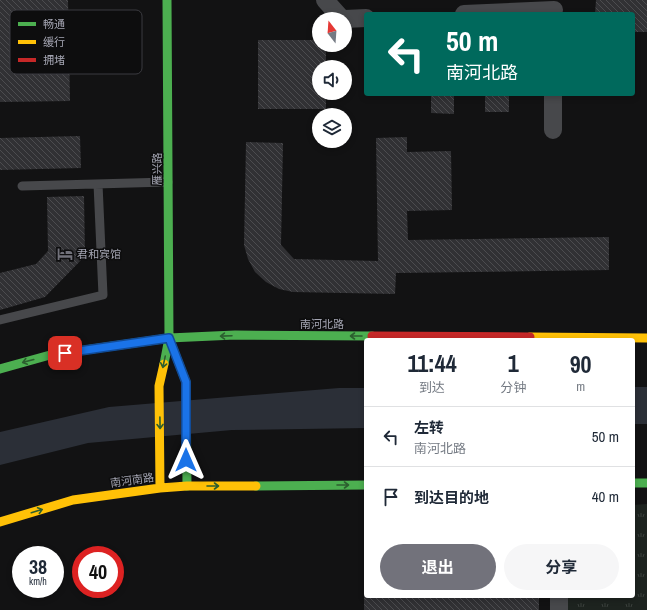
<!DOCTYPE html>
<html lang="zh">
<meta charset="utf-8">
<style>
:root{--surface:#fff;--page:#f6f6f7;--text:#1f2937;--muted:#747a83;--line:#e0e1e3;--accent:#72727b}
body{margin:0;font-family:"Archivo Narrow","Noto Sans SC",sans-serif;background:var(--page);color:var(--text);height:100vh;display:flex;flex-direction:column;font-size:15px;white-space:nowrap}
*{box-sizing:border-box;margin:0}
p{font-size:13px;color:var(--muted)}
.icon{flex:none;width:22px;height:22px;fill:none;stroke:currentColor;stroke-width:2;stroke-linecap:round;stroke-linejoin:round}
.map{position:relative;flex:1;overflow:hidden}
.drawer{position:absolute;left:364px;top:338px;width:271px;height:260px;display:flex;flex-direction:column;background:var(--surface);border-radius:4px;box-shadow:0 2px 6px #0003}
.drawer>*{flex:none}
.top-card{position:absolute;left:364px;top:12px;width:271px;height:84px;border-radius:4px;box-shadow:0 2px 6px #0003;background:#00695c;color:#fff;overflow:hidden}
.needle{width:26px;rotate:343deg}
.buttons{position:absolute;left:312px;top:12px;display:grid;gap:8px}
.buttons a{display:grid;place-items:center;width:40px;height:40px;border-radius:50%;background:var(--surface);box-shadow:0 2px 6px #0003;font-size:20px}
.speed{position:absolute;left:12px;top:546px;display:flex;gap:8px;font-size:20px;font-weight:700;text-align:center}
.speed>*{display:grid;place-content:center;width:52px;height:52px;border-radius:50%;background:var(--surface);box-shadow:0 2px 6px #0003;line-height:1}
.speed small{font-size:10px;font-weight:400}
.speed .limit{border:6px solid #d22;background:#fff;color:#111}
.pin{position:absolute;display:grid;place-items:center;width:34px;height:34px;color:#fff;margin:-17px;border-radius:8px;box-shadow:0 2px 6px #0006}
.me{position:absolute;width:44px;margin:-22px;rotate:0deg;stroke-linejoin:round;filter:drop-shadow(0 0 3px #0008)}
.turn{display:flex;align-items:center;gap:14px;height:84px;padding:0 16px;font-size:18px}
.turn .icon{width:52px;height:52px;stroke-width:2.5}
.turn b{display:block;font-size:28px;line-height:34px}
.eta{display:flex;justify-content:space-evenly;align-items:center;height:68px;text-align:center}
.eta b{font-size:24px;font-weight:700;line-height:28px}
.cta{display:flex;gap:8px;margin-top:auto;padding:8px 16px}
.cta a{flex:1;height:46px;border-radius:24px;background:var(--accent);color:#fff;font-size:16px;font-weight:700;line-height:46px;text-align:center}
.cta a+a{background:var(--page);color:var(--text)}
ul{padding:0;list-style:none}
li{display:flex;align-items:center;gap:12px;height:60px;padding:0 16px;border-top:1px solid var(--line)}
li div{flex:1}
li b{display:block;font-size:15px}
li em{font-style:normal}
.map>svg:first-child{display:block}
.park{fill:url(#park-tufts)}
.water{fill:#2b2f37}
.building{fill:url(#building-back-hatch)}
.lines{fill:none;stroke-linecap:round;stroke-linejoin:round}
.lane{stroke:#47484b;stroke-width:9}
.street{stroke:#47484b;stroke-width:18}
.fast{stroke:#4caf50;stroke-width:9}
.slow{stroke:#ffc107;stroke-width:9}
.jam{stroke:#c62828;stroke-width:9}
.oneway{stroke:#2c5e2f}
.route-casing{stroke:#114b97;stroke-width:10}
.route{stroke:#1a73e8;stroke-width:7}
.labels{text-anchor:middle;stroke-width:3;stroke-linejoin:round;paint-order:stroke}
.street-label{font-size:11px;fill:#a5a6b3;stroke:#0d0d0e}
.poi-label{font-size:11px;fill:#a5a6b3;stroke:#0d0d0e;text-anchor:start}
.key{fill:#0d0d0e;stroke:#3b3b40;stroke-width:1}
.key-label{font-size:11px;fill:#a5a6b3}
</style>
<div class="map">
<svg width="647" height="610" viewBox="0 0 647 610">
<defs>
<pattern id="park-tufts" width="24" height="20" patternUnits="userSpaceOnUse"><rect width="24" height="20" fill="#1d231f"/><path d="M3 7l-1-3M5 7V3M7 7l1-3M15 17l-1-3M17 17v-4M19 17l1-3" fill="none" stroke="#3b403d"/></pattern>
<pattern id="building-back-hatch" width="6" height="6" patternUnits="userSpaceOnUse"><rect width="6" height="6" fill="#313134"/><path d="M-1 5l2 2M0 0l6 6M5-1l2 2" fill="none" stroke="#4c4c4f"/></pattern>
</defs>
<rect width="100%" height="100%" fill="#121213"/>
<path class="park" d="M647 504V610H553L552 596H633V505Z"/>
<path class="water" d="M633 387H647V424H633Z
M339 388H366V428L232 430 88 443 0 465V432L109 407Z"/>
<path class="building" d="M0 0H68L70 101 0 102Z
M596 0H647V32H633V14H595Z
M258 40H319V45H326V67H319V93H326V109H258Z
M431 94H454V114L431 113Z
M485 94H509V112H485Z
M80 136 81 168 0 170V138Z
M407 137V152L451 151 452 210 407 211 408 240 609 237V270L396 273 395 294 293 292 279 289 266 282 255 272 248 259 244 245 246 142 283 143 281 245 294 259 378 261 376 138Z
M84 196 85 256 45 297 0 310V273L36 264 48 251 47 197Z
M364 596H539V610H364Z"/>
<g class="lines">
<path class="lane" d="M22 186 168 182
M0 320 103 295 98 184"/>
<path class="street" d="M325 0 342 19
M464 14 554 10
M345 19 366 18
M553 130V94
M559 596V610"/>
<path class="fast" d="M169 338 186 382 187 486
M164 364 169 338 167 0
M0 369 50 355 169 338 235 335 372 336
M633 483H647
M256 486 366 485"/>
<path class="slow" d="M530 337 647 338
M160 488 159 386 164 364
M0 522 73 500 160 488 187 486H256"/>
<path class="jam" d="M372 336 530 337"/>
</g>
<defs><path id="oneway-shaft" d="M-6 0H5M1.5-3L5.5 0L1.5 3" fill="none" stroke-width="1.6" stroke-linecap="round" stroke-linejoin="round"/></defs>
<g class="oneway">
<use href="#oneway-shaft" transform="translate(226 336) rotate(178)"/>
<use href="#oneway-shaft" transform="translate(356 336) rotate(-180)"/>
<use href="#oneway-shaft" transform="translate(28 361) rotate(165)"/>
<use href="#oneway-shaft" transform="translate(164 362) rotate(102)"/>
<use href="#oneway-shaft" transform="translate(160 423) rotate(89)"/>
<use href="#oneway-shaft" transform="translate(343 485)"/>
<use href="#oneway-shaft" transform="translate(213 486)"/>
<use href="#oneway-shaft" transform="translate(37 511) rotate(-17)"/>
</g>
<g class="lines">
<defs>
<path id="route" d="M65 353 169 338 186 382V460"/>
</defs>
<use href="#route" class="route-casing"/>
<use href="#route" class="route"/>
</g>
<defs>
<symbol id="hotel-bare" viewBox="-9 -9 18 18"><path d="M-6-4.5h1.5V1H6V5H4.5V3h-9V5H-6ZM-4 0a1.8 1.8 0 1 1 3.6 0ZM.5 0V-2.5h3Q6-2.5 6 0Z" fill="#72727b" stroke="#0d0d0e" stroke-width="2.5" paint-order="stroke"/></symbol>
</defs>
<g fill-rule="evenodd">
<use href="#hotel-bare" x="54" y="243" width="22" height="22"/>
</g>
<g class="labels">
<g class="street-label">
<text transform="translate(157 169) rotate(-90)" y="4">雁兴路</text>
<text x="322" y="328">南河北路</text>
<text transform="translate(132 480) rotate(-8)" y="4">南河南路</text>
</g>
<g class="poi-label">
<text x="77" y="258">君和宾馆</text>
</g>
</g>
<rect x="10" y="10" width="132" height="64" rx="6" class="key"/>
<rect x="18" y="22" width="18" height="4" fill="#4caf50"/>
<rect x="18" y="40" width="18" height="4" fill="#ffc107"/>
<rect x="18" y="58" width="18" height="4" fill="#c62828"/>
<g class="key-label">
<text x="43" y="28">畅通</text>
<text x="43" y="46">缓行</text>
<text x="43" y="64">拥堵</text>
</g>
</svg>
<div class="buttons">
<a><svg class="needle" viewBox="-14 -14 28 28"><path d="M0-13l5 13h-10z" fill="#e53935"/><path d="M0 13l5-13h-10z" fill="#747a83"/></svg></a>
<a><svg class="icon" aria-label="sound" viewBox="0 0 24 24"><path d="M4 9h4l5-4v14l-5-4H4zM17 9q2 3 0 6"/></svg></a>
<a><svg class="icon" aria-label="layers" viewBox="0 0 24 24"><path d="M12 4l9 5-9 5-9-5zM3 14l9 5 9-5"/></svg></a>
</div>
<div class="speed"><div>38<small>km/h</small></div><div class="limit">40</div></div>
<div class="pin" style="left:65px;top:353px;background:#d93025"><svg class="icon" aria-label="arrive" viewBox="0 0 24 24"><path d="M6 21V4h12l-3 4 3 4H6"/></svg></div>
<svg class="me" style="left:186px;top:460px" viewBox="-20 -20 40 40"><path d="M0-17L14 15 0 8-14 15z" fill="#1a73e8" stroke="#fff" stroke-width="4"/></svg>
<div class="top-card">
<div class="turn"><svg class="icon" aria-label="left" viewBox="0 0 24 24"><path d="M17 20v-9H6M10 6l-5 5 5 5"/></svg><div><b>50 m</b>南河北路</div></div>
</div>
<section class="drawer">
<div class="eta">
<div><b>11:44</b><p>到达</p></div>
<div><b>1</b><p>分钟</p></div>
<div><b>90</b><p>m</p></div>
</div>
<ul>
<li><svg class="icon" aria-label="left" viewBox="0 0 24 24"><path d="M17 20v-9H6M10 6l-5 5 5 5"/></svg><div><b>左转</b><p>南河北路</p></div><em>50 m</em></li>
<li><svg class="icon" aria-label="arrive" viewBox="0 0 24 24"><path d="M6 21V4h12l-3 4 3 4H6"/></svg><div><b>到达目的地</b></div><em>40 m</em></li>
</ul>
<div class="cta"><a>退出</a><a>分享</a></div>
</section>
</div>
